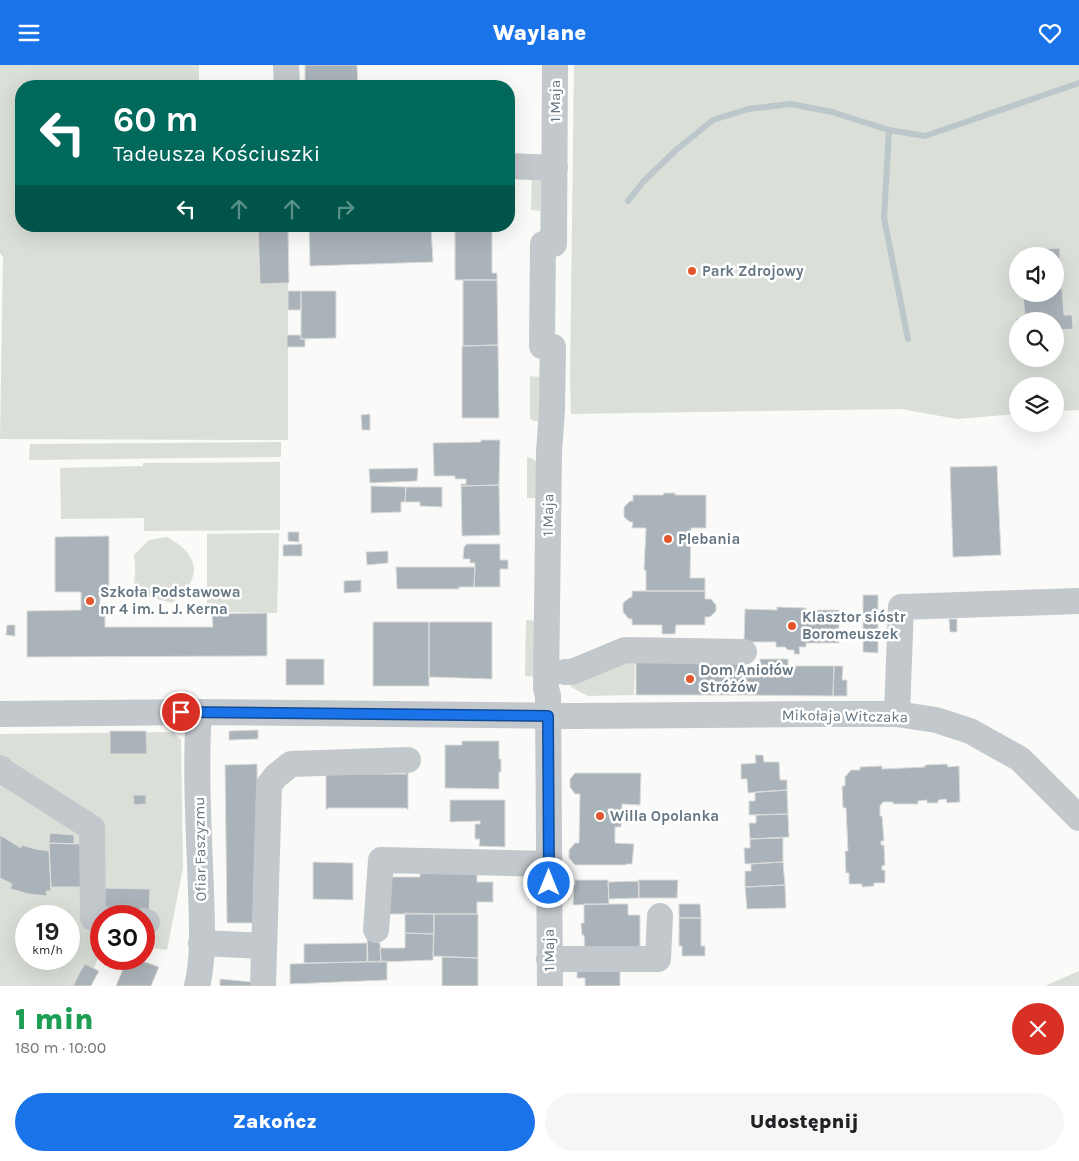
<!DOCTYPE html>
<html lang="pl">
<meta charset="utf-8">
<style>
:root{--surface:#fff;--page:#f6f6f6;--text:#202124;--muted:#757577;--accent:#1a73e8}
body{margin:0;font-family:Karla,sans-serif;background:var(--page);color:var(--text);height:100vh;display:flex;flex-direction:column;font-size:19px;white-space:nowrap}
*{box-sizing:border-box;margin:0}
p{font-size:16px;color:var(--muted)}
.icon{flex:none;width:28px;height:28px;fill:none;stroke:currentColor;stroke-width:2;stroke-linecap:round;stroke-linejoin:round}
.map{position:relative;height:921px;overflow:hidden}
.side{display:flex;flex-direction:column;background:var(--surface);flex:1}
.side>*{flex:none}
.guide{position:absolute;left:15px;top:15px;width:500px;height:152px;border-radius:20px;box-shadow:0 5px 20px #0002;background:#00695c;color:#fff;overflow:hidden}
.buttons{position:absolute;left:1009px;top:182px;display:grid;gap:10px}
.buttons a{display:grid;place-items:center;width:55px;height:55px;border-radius:50%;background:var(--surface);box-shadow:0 5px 20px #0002;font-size:25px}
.speed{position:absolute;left:15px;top:840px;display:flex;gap:10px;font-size:25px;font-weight:700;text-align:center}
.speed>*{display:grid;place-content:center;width:65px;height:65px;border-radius:50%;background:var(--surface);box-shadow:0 5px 20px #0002;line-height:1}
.speed small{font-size:12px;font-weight:400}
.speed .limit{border:8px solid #d22;background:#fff;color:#111}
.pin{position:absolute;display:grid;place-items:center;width:42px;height:42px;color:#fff;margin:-21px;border:2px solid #fff;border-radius:50%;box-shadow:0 1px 5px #0007}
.me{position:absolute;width:55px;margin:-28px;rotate:0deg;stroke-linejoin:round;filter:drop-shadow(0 0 4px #0008)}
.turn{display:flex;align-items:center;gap:18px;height:105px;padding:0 15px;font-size:22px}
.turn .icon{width:65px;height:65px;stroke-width:2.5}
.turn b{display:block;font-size:35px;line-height:42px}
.lanes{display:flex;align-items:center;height:48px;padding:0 15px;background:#0003;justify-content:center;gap:25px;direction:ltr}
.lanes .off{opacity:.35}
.round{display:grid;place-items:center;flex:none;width:52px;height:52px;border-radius:26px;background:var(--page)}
.head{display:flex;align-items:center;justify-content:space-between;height:85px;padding:0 15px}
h1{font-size:30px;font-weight:800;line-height:38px;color:#1e9e55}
.primary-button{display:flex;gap:10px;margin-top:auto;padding:10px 15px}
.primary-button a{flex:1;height:58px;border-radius:30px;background:var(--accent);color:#fff;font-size:20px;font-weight:800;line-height:58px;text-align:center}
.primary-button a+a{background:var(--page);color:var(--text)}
header{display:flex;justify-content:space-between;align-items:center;height:65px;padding:0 15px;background:var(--accent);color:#fff;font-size:22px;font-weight:800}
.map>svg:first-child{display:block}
.green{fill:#dadfd7;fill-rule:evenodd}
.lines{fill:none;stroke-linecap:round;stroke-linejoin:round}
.stream{stroke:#bbc7cb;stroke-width:6}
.building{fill:#aab3b9;stroke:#dcdcda}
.minor{stroke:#c3c8cc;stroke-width:26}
.route-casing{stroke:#114b97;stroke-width:12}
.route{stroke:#1a73e8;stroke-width:9}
.poi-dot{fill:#e4572e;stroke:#fff;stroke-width:2}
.labels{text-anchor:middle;stroke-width:5;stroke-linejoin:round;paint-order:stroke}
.street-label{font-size:15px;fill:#657683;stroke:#fff}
.poi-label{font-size:15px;font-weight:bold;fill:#657683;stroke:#fff;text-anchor:start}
</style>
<header><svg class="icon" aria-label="menu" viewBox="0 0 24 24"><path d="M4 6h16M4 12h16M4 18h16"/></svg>Waylane<svg class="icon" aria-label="heart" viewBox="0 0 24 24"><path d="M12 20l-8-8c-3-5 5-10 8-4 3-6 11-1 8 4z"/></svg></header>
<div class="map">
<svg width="1079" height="921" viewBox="0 0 1079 921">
<rect width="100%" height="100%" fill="#fafaf8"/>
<path class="green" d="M0 0H199V21H21V161H264L266 218H288V375L0 374 3 192 0 188Z
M574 0H1079V345L1055 346V321H1018L1017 349 957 354 901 344 571 349 570 316ZM1018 191H1055V229H1018ZM1018 256H1055V294H1018Z
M532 107H549L550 170H540V146L531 145Z
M540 291 547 356H534L530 354V311L539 312Z
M281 377V392L29 395 30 379Z
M527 392 531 393 537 397 542 433H527Z
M280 397V465L144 466V453L61 454 60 403 143 401V398Z
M279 468 277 548 207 547V469Z
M167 472C202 491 202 514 172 538L146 531 130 530C136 517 136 504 134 490L149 475Z
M526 555 541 556V612L525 611Z
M635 594 634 630 588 631 571 622V613Z
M173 667 181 675 183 803 167 885 144 882V851H101V885L87 921H0V669ZM26 851H69V894H26Z
M1079 906V921H1047V920Z"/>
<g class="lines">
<path class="stream" d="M628 136 643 117 676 85 713 55 748 44 791 39 832 47 889 65
M908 274 884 153 889 65 925 71 1079 18"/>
</g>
<path class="building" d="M305 0H357L358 21H305Z
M258 161H288L289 218 260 219Z
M309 161H431L433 197 310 201Z
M455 161H492V208H497V215H455Z
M1060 183V224H1062L1064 250H1072L1073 264 1055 265V256H1018L1017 267 1016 253H1025L1023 229H1055V191H1022V185Z
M463 215H497L498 280 463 281Z
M288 226H301V245H288Z
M301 226H336V273L301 274Z
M287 270H301V274H305V282H287Z
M498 280 499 353H462V281Z
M370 349V365H362L361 350Z
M481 375H500L499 420 461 421V419H466V414H455V411H434L433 378 481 377Z
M997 401 1001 490 953 492 950 402Z
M418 403 417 416 370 418 369 404Z
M499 420 500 470 462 471 461 421Z
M371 421 406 422 405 437H401V447L371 448Z
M406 422H442V442L420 441V437H405Z
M664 428H675V430H706V463H691L690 513H705V526H646V505H644L646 463H632L633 457H630L624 452V442L630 436H633V430H663Z
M288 467H299V477L288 476Z
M109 471V526L100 527V545H105V562H213L212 549 267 548V591L27 592V546L81 545V527H55V472Z
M302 479V491H283V480Z
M467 479H500V495H508V504H500V522H474L475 498H470V494H463L464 482Z
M388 486V498L367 500 366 487Z
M396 502H475L474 522H459V524H397Z
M361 515V527L344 528V516Z
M632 526H705V534H711L716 540V546L710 552H705V560H676L675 569H662V560H632V554H629L623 547V538L629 533 632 532Z
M863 530H878V588L863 587Z
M777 542 806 543V545H839V578H806V582H799L800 589H794V585H788L785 582H776V577H744L745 544 777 545Z
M949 554H957V567H950Z
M373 557H429V621H373Z
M429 557H492V614L429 612Z
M7 560H15V571L6 570Z
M286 594H324V620H286Z
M760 594H788V601H834L833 631 744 630V611H753V608L756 605 760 604Z
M636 596 744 597V630H636Z
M834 601H843L842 615H847V631H833Z
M258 665V674L229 675V666Z
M110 666H146L147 689H110Z
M462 676H499V694H501V707H499V724L445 723V680H462Z
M755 690H763L764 697H779L780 715H787V725L748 728 747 714H741V699L756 698Z
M257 699 259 858H227L225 700Z
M947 699 948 702 959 701 960 737 947 738 946 734 938 735V738H927V735L918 736V739H893V737H883L880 741V751H882L884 776H881V780H884L885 800 882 801V805H885V818H874V821L862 822V819H849V808H846L845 786H848L846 743H843L842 721H845V712L851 705H860V702L882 701V704L925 702V700Z
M326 707 328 709H406V707H408V745L406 743H328L326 745Z
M575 708H641L640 740 622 739 621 762H615V778L634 779 632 799H626V800H575L569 793V785L575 778H579L580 729H575L570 722V714Z
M787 725 788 749 749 750V736H755V727Z
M133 730H146V739L134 740Z
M450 735H505V782L479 781 480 774H475V759H480V756L450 757Z
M788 749 789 772 750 774 749 758H756V750Z
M50 768 74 770V779L49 778Z
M0 770 21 783 22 780 35 784 49 786 51 826H46L47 831 29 829 11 824H10L12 819 0 813Z
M783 773V797L745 799 744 783H750V774Z
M49 778 83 779V822H51Z
M313 797 353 798V835L313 834Z
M783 797 785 820 745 822V806H751V799Z
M420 805H477V817H493V837H477V849H389V812H420Z
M575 815H608L609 839 573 840 574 820H575Z
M638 815H678L677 833H639Z
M639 816V833L609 834 608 817Z
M785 820 786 843 747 844 745 822Z
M103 823 150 824 149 848 103 847Z
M584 839H628V850H640V888H585L584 870H582L581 858H584Z
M679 839H700L701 853H679Z
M405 848 434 849V869L405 868Z
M434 849H478V893L433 891Z
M679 853H701V881H705V891H682V881H679Z
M405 868 434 869 433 895 381 897 380 883H405Z
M367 872H377L378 878H380L381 897H368Z
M367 878V897L304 898V879Z
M442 892 478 893V921H442Z
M127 894H137L159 902 151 921H116Z
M387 896V915L290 919V899Z
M85 899 99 906 91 921H73L80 907Z
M620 899V921H585V913H577V906Z
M220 914 252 917V921H220Z"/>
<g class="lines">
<path class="minor" d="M286 0 287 21
M509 101 555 103
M565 607H572L625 585 744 587
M0 649 199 647 578 651 813 649H897L936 655 970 666 1020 694 1079 753
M897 649 901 542 1079 536
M0 703 1 705 92 763 93 853H101
M144 856 147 857
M376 865 381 795 548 799
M201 878 264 881
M549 894H658L660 851
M197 921C204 894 202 855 201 826 199 767 195 707 199 647
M263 921 269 720 276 711 291 699 408 695
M550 921 548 631 546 623 549 387 552 345 553 282 542 281 543 179H554L555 0"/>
</g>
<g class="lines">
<defs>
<path id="route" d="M181 647 548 651 549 818"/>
</defs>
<use href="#route" class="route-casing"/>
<use href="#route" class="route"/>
</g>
<g class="poi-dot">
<circle cx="692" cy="206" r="5"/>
<circle cx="668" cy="474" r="5"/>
<circle cx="90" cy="536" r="5"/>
<circle cx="792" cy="561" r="5"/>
<circle cx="690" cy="614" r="5"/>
<circle cx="600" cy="751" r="5"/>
</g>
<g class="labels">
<g class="street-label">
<text transform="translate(555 36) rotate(-90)" y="5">1 Maja</text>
<text transform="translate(548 450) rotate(-89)" y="5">1 Maja</text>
<text transform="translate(845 651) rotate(1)" y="5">Mikołaja Witczaka</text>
<text transform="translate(200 784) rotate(-91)" y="5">Ofiar Faszyzmu</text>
<text transform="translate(549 885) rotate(-91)" y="5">1 Maja</text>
</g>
<g class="poi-label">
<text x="702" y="211">Park Zdrojowy</text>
<text x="678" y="479">Plebania</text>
<text x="100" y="532">Szkoła Podstawowa<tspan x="100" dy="17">nr 4 im. L. J. Kerna</tspan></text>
<text x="802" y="557">Klasztor sióstr<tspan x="802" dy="17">Boromeuszek</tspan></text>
<text x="700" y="610">Dom Aniołów<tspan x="700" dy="17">Stróżów</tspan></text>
<text x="610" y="756">Willa Opolanka</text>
</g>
</g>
</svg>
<div class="buttons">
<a><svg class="icon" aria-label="sound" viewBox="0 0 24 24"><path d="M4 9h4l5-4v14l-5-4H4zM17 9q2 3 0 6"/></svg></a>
<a><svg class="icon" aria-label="search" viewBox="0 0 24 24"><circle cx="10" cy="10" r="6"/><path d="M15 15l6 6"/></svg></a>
<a><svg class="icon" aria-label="layers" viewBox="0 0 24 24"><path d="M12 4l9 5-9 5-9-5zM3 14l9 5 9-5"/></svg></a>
</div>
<div class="speed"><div>19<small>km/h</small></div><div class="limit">30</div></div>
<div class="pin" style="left:181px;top:647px;background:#d93025"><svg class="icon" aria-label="arrive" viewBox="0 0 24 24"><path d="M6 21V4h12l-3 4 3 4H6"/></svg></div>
<svg class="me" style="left:549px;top:818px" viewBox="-20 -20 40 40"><circle r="17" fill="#1a73e8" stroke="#fff" stroke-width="3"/><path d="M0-11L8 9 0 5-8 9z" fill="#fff"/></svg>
<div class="guide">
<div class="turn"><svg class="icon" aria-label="left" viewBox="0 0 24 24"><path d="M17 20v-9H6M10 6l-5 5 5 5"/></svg><div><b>60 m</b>Tadeusza Kościuszki</div></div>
<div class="lanes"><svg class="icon" aria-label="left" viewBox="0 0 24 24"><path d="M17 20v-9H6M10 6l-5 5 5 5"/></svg><svg class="icon off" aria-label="ahead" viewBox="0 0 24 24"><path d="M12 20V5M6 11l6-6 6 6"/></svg><svg class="icon off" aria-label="ahead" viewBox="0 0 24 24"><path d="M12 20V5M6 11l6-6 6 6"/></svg><svg class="icon off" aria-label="right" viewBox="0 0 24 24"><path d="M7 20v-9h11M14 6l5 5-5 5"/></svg></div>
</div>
</div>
<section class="side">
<div class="head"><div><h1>1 min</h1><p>180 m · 10:00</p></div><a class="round" style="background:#d93025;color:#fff"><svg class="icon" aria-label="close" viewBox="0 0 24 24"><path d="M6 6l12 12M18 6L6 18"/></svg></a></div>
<div class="primary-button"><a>Zakończ</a><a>Udostępnij</a></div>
</section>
